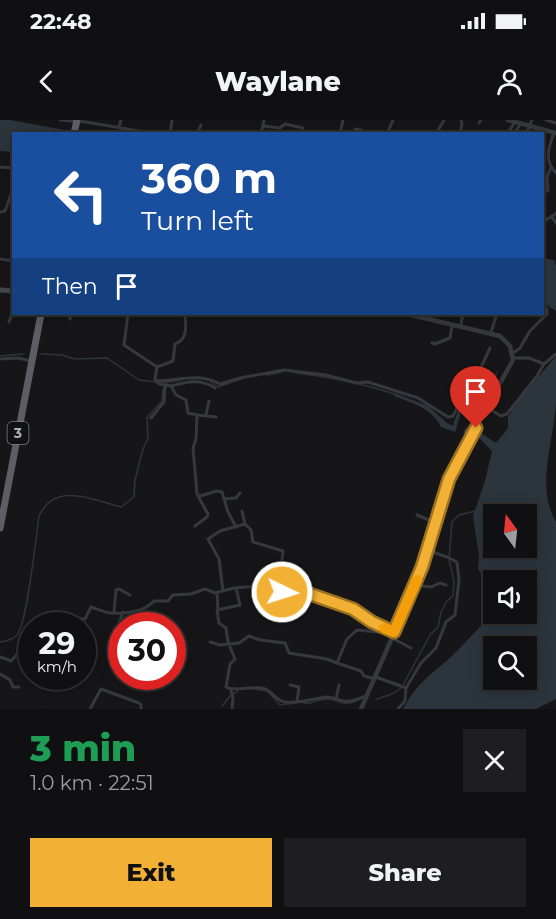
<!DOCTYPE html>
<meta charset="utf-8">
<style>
:root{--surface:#101012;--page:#1e1e20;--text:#f1f3f6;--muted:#9c9d9f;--line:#303032;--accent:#f2b134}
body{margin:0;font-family:Montserrat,sans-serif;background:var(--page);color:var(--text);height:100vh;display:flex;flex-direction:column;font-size:22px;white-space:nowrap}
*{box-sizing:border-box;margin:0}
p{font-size:20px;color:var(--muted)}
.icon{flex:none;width:33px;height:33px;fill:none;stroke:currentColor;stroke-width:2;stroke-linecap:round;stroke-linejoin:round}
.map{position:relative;height:589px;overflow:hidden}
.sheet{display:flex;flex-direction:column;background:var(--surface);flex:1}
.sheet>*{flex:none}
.banner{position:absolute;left:12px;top:12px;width:532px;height:183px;border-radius:0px;box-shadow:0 3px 15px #0003,0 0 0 2px var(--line);background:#1a4fa0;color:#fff;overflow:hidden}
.needle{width:39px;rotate:345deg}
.controls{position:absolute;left:483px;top:384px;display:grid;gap:12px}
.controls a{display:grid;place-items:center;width:54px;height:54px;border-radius:0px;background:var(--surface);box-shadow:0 3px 15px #0003,0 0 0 2px var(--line);font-size:30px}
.speed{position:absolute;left:18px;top:492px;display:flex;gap:12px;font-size:30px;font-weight:700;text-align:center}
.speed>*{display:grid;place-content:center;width:78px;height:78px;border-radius:50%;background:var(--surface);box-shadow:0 3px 15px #0003,0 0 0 2px var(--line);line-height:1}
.speed small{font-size:15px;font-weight:400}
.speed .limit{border:9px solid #d22;background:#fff;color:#111}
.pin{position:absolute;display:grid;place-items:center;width:51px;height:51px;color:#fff;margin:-62px -26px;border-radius:50% 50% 50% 0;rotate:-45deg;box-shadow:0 0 6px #0007}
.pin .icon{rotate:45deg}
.me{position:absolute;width:66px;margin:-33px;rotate:94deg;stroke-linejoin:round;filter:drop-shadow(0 0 4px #0008)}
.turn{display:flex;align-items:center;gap:21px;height:126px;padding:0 30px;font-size:27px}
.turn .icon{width:78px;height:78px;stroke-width:2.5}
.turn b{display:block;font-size:42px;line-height:51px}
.then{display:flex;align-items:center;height:57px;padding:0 30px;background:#0003;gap:12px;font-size:22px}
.round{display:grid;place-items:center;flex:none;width:63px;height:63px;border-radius:0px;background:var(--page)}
.summary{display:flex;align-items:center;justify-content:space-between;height:102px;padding:0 30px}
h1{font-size:36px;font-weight:800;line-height:45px;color:#1e9e55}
.button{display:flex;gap:12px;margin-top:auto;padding:12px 30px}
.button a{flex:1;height:69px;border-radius:0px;background:var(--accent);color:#111;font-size:24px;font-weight:800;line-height:69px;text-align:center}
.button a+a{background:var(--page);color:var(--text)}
.status{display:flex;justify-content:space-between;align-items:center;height:42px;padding:0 30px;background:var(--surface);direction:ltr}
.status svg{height:16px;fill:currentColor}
header{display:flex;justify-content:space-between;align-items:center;height:78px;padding:0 30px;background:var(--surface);font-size:27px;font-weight:800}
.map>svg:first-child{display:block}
.water{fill:#2c353c;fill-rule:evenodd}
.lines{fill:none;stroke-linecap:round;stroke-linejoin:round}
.stream{stroke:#2c353c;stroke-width:1.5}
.minor{stroke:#37383d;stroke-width:3}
.tertiary{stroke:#37383d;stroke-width:4.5}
.secondary{stroke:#45474d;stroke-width:5}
.trunk{stroke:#5b5e65;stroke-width:7}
.route-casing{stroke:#9d7322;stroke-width:15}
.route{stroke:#f2b134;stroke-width:10}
.slow{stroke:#f59e0b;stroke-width:10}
.labels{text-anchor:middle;stroke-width:6;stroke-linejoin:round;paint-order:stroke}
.shield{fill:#111113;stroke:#7b7e86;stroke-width:1.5}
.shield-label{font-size:14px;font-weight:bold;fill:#a8adb8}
</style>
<div class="status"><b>22:48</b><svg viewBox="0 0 49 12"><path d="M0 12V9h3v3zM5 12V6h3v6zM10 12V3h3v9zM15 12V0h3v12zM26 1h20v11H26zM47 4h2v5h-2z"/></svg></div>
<header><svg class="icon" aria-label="back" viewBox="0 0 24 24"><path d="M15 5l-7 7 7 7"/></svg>Waylane<svg class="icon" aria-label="person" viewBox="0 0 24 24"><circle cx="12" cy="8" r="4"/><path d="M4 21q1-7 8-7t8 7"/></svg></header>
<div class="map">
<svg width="556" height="589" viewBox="0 0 556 589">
<rect width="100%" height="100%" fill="#161618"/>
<path class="water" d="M0 0H10L70 11V13L14 14 13 32 0 31Z
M543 138 554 140 556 146V191L543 183Z
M556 236C556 252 556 267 556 283 554 321 535 367 556 402V579L536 589H403C420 557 438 551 460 528 469 519 487 497 498 494 506 491 518 494 526 494V460H494L493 471 478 449 479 437 473 396 485 361 492 331 479 318 463 313 466 307 479 312 496 323 508 308V297L520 279ZM494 394H526V428H494ZM494 526H526V560H494Z
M395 273 428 286 447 303 453 306 460 283 471 274 473 276 463 286 455 312 441 307C432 288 412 283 394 276Z"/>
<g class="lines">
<path class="stream" d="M41 234 62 235 75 239 107 238 139 260 156 262
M0 236 23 234
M296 253C329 257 362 263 394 274
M267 255 282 252
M210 261 218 267 241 259
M163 263 182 260
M484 266 493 259 497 252
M472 275 480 269
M0 522C6 521 12 520 17 515 27 504 36 416 39 396 55 361 93 380 121 387L134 377 135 360 143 329 148 318 147 298 162 281 163 269
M403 565 430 515 438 507 441 492 447 481 453 476 454 461 449 440 452 402 459 395 475 391
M255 569 267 571 280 585 295 583
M377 579 392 574 401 568
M302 582C313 586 317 578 327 579 341 579 338 587 357 581
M222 586 230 576 238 571"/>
<path class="minor" d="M60 0 86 2 156 14
M546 0 556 3
M479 3 481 0
M263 6 280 8 285 4 303 8
M119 7 121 0
M355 9 361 10V14
M554 12C549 28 543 39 556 53
M170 14 172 0
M197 14 201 5
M261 14 264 0
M340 14 343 0
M387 14 393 0
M400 14V11
M436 14 444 0
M460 14 462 4 461 0
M507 14 515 2
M514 14 521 3
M526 14 532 0
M0 47 14 48
M543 74 548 70 547 57 551 47
M0 92 5 91 14 66
M556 93 552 97 556 103
M543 102 552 96
M0 139 14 141
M128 194 124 225 157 247 155 259 159 264 171 266 176 275 186 280 188 293 197 295 196 319 193 328 197 374 200 376 217 371 222 372 228 392 236 407
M488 194 496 196
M70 199 71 194
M9 202 14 187
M461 206 462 197 466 194
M491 212 497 194
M432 223 435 224 450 218 452 206
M513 233 520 228 530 211 547 194V189L543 185
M513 238H529L544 244
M0 239 18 238 31 241
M157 247 173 241 175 224C188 219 186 206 185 194
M156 261C180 261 197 252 220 264L240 258 284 250 326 255 356 263 368 262 418 278 448 297 453 296 461 279 478 265 493 275
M478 265 480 263 478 254 490 228
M171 266C186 262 201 258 215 268
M488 288 501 296 507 294 537 256 544 244 556 234
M197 295 216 297
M206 295 209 281
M151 298 164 282 165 266
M225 379 236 378 240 373
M242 391 245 404
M417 395 436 403
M195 406 207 397 208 394 198 376
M415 465 431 467 440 463 446 465
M236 468 240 485 217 490 219 503 226 508 228 522 235 539 230 544 226 567C235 572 251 566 262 568 272 569 275 581 285 582 296 584 314 579 326 577 332 577 338 580 344 581 352 583 359 578 366 576
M223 471 219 439 208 419 220 411 245 404 251 410 253 422 283 431 281 449 282 472
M217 473 218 489
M138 491 141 497 149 501
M114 492 116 470 119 469 130 475
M67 506 77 498 85 499 91 487C97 489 104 492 110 493 125 494 144 492 154 481H168L173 475 191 474 205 469 215 473 234 468 258 466 262 473 282 472 286 476 304 472 347 487 372 502 394 512
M118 506 123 492
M392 518 411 528
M210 522 220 525 239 523 249 516 260 520 285 523 289 533 327 539 337 543 347 519 357 510 378 512 384 508
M0 537 11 541 19 532 26 533 32 530
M337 543 361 551 364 556 375 559
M0 554 10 560 13 567H19
M376 557 406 568
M290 565 299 567 297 581
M231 570 233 578 232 589
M336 579 339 565
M90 589 101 569 139 583 141 585V589
M398 589 405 581 406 568 421 543 436 528 446 502 455 495 459 460 457 442 447 437 427 430"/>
<path class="tertiary" d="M508 0 556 13
M361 589 415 465 449 359 460 334 513 240 510 226 500 216 407 194"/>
<path class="secondary" d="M0 170 14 171"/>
<path class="trunk" d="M74 14 77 0
M0 408 41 194"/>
</g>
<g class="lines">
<defs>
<path id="route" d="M282 472 286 476 304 472 353 489 372 502 394 512 422 447 449 359 476 308"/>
</defs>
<use href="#route" class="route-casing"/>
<use href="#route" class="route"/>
<path class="slow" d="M384 508 394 512 417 460"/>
</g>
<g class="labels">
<rect class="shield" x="7.5" y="302" width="21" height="22" rx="4.5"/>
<g class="shield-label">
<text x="18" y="318">3</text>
</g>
</g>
</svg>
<div class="controls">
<a><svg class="needle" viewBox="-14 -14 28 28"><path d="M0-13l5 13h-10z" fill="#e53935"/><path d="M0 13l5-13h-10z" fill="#9c9d9f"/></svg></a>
<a><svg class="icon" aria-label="sound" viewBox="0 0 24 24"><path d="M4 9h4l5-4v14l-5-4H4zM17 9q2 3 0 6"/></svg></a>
<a><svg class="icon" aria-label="search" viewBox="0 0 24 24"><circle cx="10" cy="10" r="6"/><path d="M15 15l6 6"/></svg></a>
</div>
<div class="speed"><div>29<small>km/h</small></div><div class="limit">30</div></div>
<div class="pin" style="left:476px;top:308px;background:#d93025"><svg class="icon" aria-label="arrive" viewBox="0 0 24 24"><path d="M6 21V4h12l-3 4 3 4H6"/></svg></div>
<svg class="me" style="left:282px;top:472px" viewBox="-20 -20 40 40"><circle r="17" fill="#f2b134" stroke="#fff" stroke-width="3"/><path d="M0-11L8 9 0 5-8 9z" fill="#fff"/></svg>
<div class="banner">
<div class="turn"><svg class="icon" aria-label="left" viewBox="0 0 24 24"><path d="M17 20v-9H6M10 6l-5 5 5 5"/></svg><div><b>360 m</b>Turn left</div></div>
<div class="then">Then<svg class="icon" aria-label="arrive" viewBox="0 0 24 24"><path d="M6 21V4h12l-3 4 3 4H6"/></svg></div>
</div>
</div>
<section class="sheet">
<div class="summary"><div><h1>3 min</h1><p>1.0 km · 22:51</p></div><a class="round"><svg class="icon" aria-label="close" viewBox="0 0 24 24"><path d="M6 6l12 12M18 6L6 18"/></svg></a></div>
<div class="button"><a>Exit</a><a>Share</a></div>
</section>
